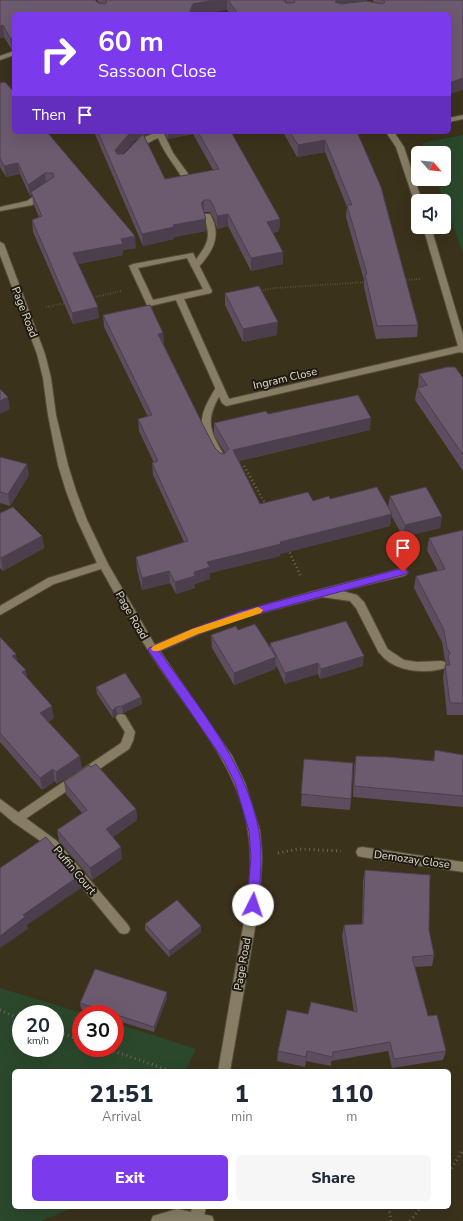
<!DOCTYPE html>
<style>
:root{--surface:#fff;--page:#f6f6f7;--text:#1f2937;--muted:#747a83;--accent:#7c3aed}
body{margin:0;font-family:"Nunito Sans",sans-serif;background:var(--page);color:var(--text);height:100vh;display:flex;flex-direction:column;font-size:15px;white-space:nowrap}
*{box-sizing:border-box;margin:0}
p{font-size:13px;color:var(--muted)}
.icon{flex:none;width:22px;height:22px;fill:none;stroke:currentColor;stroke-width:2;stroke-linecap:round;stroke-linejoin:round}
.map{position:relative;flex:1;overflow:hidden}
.drawer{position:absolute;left:12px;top:1069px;width:439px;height:140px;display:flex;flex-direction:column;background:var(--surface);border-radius:6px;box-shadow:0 4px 16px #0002}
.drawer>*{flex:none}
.guide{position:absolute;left:12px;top:12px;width:439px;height:122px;border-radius:6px;box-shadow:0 4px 16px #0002;background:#7c3aed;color:#fff;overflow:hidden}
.needle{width:26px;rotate:117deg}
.tools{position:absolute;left:411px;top:146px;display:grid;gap:8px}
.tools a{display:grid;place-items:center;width:40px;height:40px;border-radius:6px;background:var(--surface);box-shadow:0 4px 16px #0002;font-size:20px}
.speed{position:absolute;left:12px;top:1005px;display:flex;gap:8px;font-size:20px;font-weight:700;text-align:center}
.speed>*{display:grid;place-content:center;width:52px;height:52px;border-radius:50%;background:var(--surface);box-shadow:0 4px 16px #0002;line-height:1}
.speed small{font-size:10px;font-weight:400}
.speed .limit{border:6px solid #d22;background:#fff;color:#111}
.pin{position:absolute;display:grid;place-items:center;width:34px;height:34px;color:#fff;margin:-41px -17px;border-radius:50% 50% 50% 0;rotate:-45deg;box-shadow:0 0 4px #0007}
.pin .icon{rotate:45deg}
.me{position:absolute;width:44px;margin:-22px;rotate:4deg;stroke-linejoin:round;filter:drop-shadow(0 0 3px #0008)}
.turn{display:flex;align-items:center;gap:14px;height:84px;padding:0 20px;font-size:18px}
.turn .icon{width:52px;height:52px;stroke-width:2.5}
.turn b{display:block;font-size:28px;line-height:34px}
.then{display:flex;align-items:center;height:38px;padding:0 20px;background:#0003;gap:8px;font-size:15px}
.eta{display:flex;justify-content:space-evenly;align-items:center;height:68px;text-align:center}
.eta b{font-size:24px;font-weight:800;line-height:28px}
.primary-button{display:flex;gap:8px;margin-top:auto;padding:8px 20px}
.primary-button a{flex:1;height:46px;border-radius:6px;background:var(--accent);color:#fff;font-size:16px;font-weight:800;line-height:46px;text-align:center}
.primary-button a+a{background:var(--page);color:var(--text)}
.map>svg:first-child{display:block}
.green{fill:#2b482c;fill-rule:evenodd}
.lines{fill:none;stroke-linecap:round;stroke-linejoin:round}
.lane-casing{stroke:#544d39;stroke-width:2}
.street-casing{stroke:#544d39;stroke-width:2}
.secondary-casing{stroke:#544d39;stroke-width:2}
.path-far2{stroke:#6e6653;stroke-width:2;stroke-dasharray:0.5 2;stroke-linecap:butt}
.path-far1{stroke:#6e6653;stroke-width:2.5;stroke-dasharray:1 3;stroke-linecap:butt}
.path{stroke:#6e6653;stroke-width:3;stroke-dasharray:1 3.5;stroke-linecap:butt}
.lane{fill:#867d64;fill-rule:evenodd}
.street{fill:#867d64;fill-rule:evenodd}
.secondary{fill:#867d64;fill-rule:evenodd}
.wall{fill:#5d4d5f;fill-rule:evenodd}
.shaded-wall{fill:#4c3f4d}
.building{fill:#6c5a6e;stroke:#4c3f4d}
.route{fill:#7c3aed;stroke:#51269a}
.slow{fill:#f59e0b}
.labels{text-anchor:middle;stroke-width:4;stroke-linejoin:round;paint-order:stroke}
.street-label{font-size:11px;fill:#e2ddd0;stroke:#1e1a10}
</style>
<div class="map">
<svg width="463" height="1221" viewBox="0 0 463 1221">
<rect width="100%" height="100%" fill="#3b321c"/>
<path class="green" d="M463 135V253L436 179H444V153H426L422 143Z
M0 988 85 1014H81V1048H115V1023L196 1049 185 1071H14V1207H76L41 1221H0ZM21 1014H55V1048H21Z"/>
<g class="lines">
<defs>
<path id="lane" d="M157 132H161L164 134 173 153 189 175 194 184 193 186H187C178 169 165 155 158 138 150 141 143 147 136 149L132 147 140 139Z
M40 192H43L47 194 32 205 0 211V207L27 201Z
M204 214H210C219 230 217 244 206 258 203 262 200 267 195 268L191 266C205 247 214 240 203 216Z
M220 385 224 388C203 422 209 429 228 462L223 465 220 464C199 429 194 422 217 386Z
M383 646 404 660 417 662 441 661 445 662 446 665 445 668C424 675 389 671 378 650L379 647Z
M121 714 125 715 135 732 133 741 129 749 21 822 17 824 13 822 11 819 13 816 121 743 125 732 116 718 117 715Z"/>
<path id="street" d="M14 51V55L0 60V56Z
M463 115V119L449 122V118Z
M155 132H163L164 134 160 136H157Z
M386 132H394L404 147 422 201H418V203L414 201 396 147Z
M423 227H431L463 335V353L460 352 226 406 222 403 176 300 150 306 147 305 129 266 133 264 193 253 212 291 211 293 184 299 229 399 458 346ZM187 258 203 289 153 300 138 268Z
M0 242 4 244 45 354 51 378 56 415 68 465 76 491 87 520 108 564 155 645C235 609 319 590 403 568L406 569 408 572 406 575 403 576 342 591 357 595 364 602 388 650 387 653H379L356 608 350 601 322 597 242 618 199 634 160 651 232 756 245 783 260 831 262 857 259 905 230 1071H218C225 1032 231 993 238 955 245 915 255 872 248 831 238 763 186 710 150 653 132 626 117 597 101 569L54 584 0 615V606L48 578 97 563 77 520 66 491 58 465 48 415 43 378 37 354 0 255Z
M0 799 57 841 128 925 130 929 128 933 124 934 120 933 49 847 13 822 0 811Z
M362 847 463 862V872L362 857 358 856 356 852 358 848Z
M192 1207H206L203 1221H191L190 1218Z"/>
<path id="secondary" d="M177 1209 212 1216 214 1221H151L153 1216Z"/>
</defs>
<use href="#lane" class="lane-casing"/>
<use href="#street" class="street-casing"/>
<use href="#secondary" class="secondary-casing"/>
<path class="path-far2" d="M404 280 420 279
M258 291 275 288 367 282
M91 298 121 291
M46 307 66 303"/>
<path class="path-far1" d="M244 466 266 505
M288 549 301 577"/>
<path class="path" d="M278 853 298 849 341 851
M0 1010 21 1019
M55 1031 81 1040
M105 1048 171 1071
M449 1172 463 1150
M389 1207 391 1221
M410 1221 421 1207"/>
<use href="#lane" class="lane"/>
<use href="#street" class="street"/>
<use href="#secondary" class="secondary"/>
</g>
<path class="wall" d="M0 0 99 3 97 0H284L286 3H287L285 0H367L366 1 373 2V0H463L449 14H230L227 10 14 14V50H12L4 37 0 38Z
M0 83 136 248 123 250V255L78 264 99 318 73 324 33 232 32 220 39 217 33 203 32 195 30 196 20 174 6 177 0 167Z
M94 132H152L144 136 165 179 213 170 193 134 168 139 164 132H231L280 219 279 231 273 233 283 264 251 271 228 226 217 229 214 219 210 212H204L206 219V231L174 237V239L143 246ZM139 138 124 154H123L135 140Z
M283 132H357L418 325 417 337 376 339 364 287V280L346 217 347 207 325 152 297 157Z
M225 293 277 335 243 342 225 305Z
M103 315 163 333 164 346 205 429 215 448 220 453 224 454 225 453 214 435V423L268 414 370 430 239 461 260 504 313 501 330 499 388 507 390 496 442 516 440 528 403 537 391 515 390 526 280 554V556L210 573V579L195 584V588L176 594 170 583 142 590 137 569 136 557 184 542 153 475 152 463H154L139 431 138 419 148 417 104 327Z
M419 374 463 378V471L415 400 417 388H418V387Z
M0 457 29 475 10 506 0 503Z
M0 513 42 536 44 548 3 571 0 568Z
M463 530V715H447L443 677 445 665H447V664L445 660 442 642 414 588 416 576 438 571 427 550 429 538Z
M238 630 270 648V643L363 666 320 679 318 674 285 684 276 665 275 669 234 685 212 648 211 635Z
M0 637 17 660 27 678 54 718 48 722 82 768 57 784 55 781 42 790 0 742Z
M96 687 141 697 142 704 123 713 117 714 113 718 97 694Z
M435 750 463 755V807L353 797 354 767 356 756 433 761Z
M304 759 351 799 350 810 301 806Z
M64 782 136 809 137 820 113 837 122 859 92 880 59 841 57 830 82 813 66 794Z
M365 870 429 930 434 955 432 966 415 967 428 1016 446 1051 443 1060 392 1068 388 1051 331 1061V1066L306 1061 305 1067 277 1061 278 1051 354 1012 342 936 344 925 362 924 363 881Z
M145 924 201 932 169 957 145 930Z
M167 998 154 1032 115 1020V1014H97L81 1009 80 1003Z"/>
<path class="shaded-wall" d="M214 0H227V10L201 14H189L193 4Z
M340 0H367L363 6 336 13 335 2 336 1Z
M3 25 4 37 0 38V26Z
M10 38H13L14 50H12Z
M463 78V90L449 94V83Z
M131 132H152L135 140 116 162 115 150Z
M168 132H193V134L168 139Z
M325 140V152L297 157 298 145Z
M18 163 20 174 6 177 4 166Z
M45 173 46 184 31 192 32 195 30 196 28 185Z
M204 200V212L201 203Z
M228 214V226L217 229V216Z
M206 219V231L174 237V239L143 246 142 234 173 225Z
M280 219 279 231 267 234V222Z
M135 236 136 248 123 250V255L75 265 73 253 121 239Z
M283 252V264L251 271V258Z
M98 307 99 318 73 324 72 313Z
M278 322 277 335 243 342V329Z
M163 333 164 346 159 347 158 334Z
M8 397 10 409 0 414V401Z
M371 418 370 430 233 462V450Z
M27 464 29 475 10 506 8 494Z
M392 514 390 526 280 554V556L210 573V579L195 584V588L176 594 175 582 194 572 207 562 280 542Z
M442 516 440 528 403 537 405 525Z
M42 536 44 548 3 571 1 558Z
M169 571 170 583 142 590V578Z
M16 654 18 666 12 656Z
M364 656 363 666 320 679 321 669Z
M276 657 275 669 234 685V673Z
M318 663V674L285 684V673Z
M26 670 28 682 22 672Z
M141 697 142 704 123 713 122 706Z
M52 706 54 718 42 725 40 713Z
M116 707 117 714 113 718 112 711Z
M80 756 82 768 57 784 56 772Z
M53 769 55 781 42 790 40 778Z
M136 809 137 820 107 841 106 829Z
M121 847 122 859 92 880 90 868Z
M79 876 81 888 27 925 28 929 0 948V936L23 915Z
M201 926V932L169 957V951Z
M167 992V998L154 1032V1027Z
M307 1051 306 1061 305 1067 306 1057Z"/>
<path class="building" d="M0 0H95L98 3 105 4 107 2 105 0H214L193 4 189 14H14V44L13 38H10L3 25 0 26Z
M228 0H284L286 3H294L295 1 294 0H340L336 1 335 2 341 4 366 1 382 4 385 2 382 0H463V78L449 83V14H238Z
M5 82 14 92V132H47L135 236 121 239 123 244 73 253 98 307 72 313 32 220 42 216 31 192 54 177 53 173H45L28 185 18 163 4 166 0 158V83Z
M98 132H131L115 150 117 154H124L143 134 165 179 219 169 198 132H231L280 219 267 222 283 252 251 258 228 214 217 216 214 207 210 200H204L201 203 206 219 173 225 174 227 142 234Z
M290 132H357L381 187 418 325 377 326 365 274H367L347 205H352L325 140 298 145Z
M259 286 278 322 243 329 225 293Z
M150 305 163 333 158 334 205 429 215 448 220 453 224 454 229 449 214 423 266 411 268 414 358 395 371 418 233 450 260 504 308 492 313 501 329 496 330 499 377 487 392 514 280 542 281 544 207 562 210 567 194 572 195 576 175 582 169 571 142 578 136 557 188 541 152 463 158 461 138 419 152 415 103 315Z
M447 367H455L463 378V455L417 388 427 385 419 374Z
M0 389 8 397 0 401Z
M0 457 27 464 8 494 0 492Z
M426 487 442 516 405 525 390 496Z
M13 507 42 536 1 558H0V513Z
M463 530V703H450L445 665H450L448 657 450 653 447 648 444 630 416 576 445 569 429 538Z
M346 621 364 656 321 669 318 663 285 673 270 643Z
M255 624 276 657 234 673 211 635 236 626 238 630Z
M0 637 16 654 12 656 26 670 22 672 52 706 40 713 80 756 56 772 53 769 40 778 0 733Z
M125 673 141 697 122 706 116 707 112 711 96 687Z
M435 750 463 755V796L354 786 356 756 388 757 434 761Z
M304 759 353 763 351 799 301 794Z
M96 764 136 809 106 829 121 847 90 868 57 830 87 810 64 782 89 765 91 767Z
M46 837 79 876 23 915 25 917 0 936V868Z
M365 870 430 875 429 930 434 955 412 957 428 1016 437 1015 446 1051 394 1059 390 1042 333 1052 332 1057 307 1051 306 1057 278 1051 287 1010 308 1014 311 1002 357 1012 344 925 363 924Z
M177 900 201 926 169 951 145 924Z
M95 969 167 992 154 1027 80 1003Z"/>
<path class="route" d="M403 568 406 569 408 572 406 574 242 618 198 634 159 651C198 707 246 762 259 831 263 856 260 880 258 905L256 908 253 909 249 908 247 905 251 857 249 831 235 783 224 761 148 650 149 648 192 629 241 611Z"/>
<path class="slow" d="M258 607 263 610 261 613 198 634 159 651H153L151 649 153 646 192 629Z"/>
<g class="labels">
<g class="street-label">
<text transform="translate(25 312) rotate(69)" y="4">Page Road</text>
<text transform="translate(285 378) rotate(-13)" y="4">Ingram Close</text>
<text transform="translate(132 615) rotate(60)" y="4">Page Road</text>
<text transform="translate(412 859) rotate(8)" y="4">Demozay Close</text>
<text transform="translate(75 870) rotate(50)" y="4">Puffin Court</text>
<text transform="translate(242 964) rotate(-80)" y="4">Page Road</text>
</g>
</g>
</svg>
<div class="tools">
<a><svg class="needle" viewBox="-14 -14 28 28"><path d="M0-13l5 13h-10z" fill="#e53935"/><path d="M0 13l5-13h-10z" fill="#747a83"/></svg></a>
<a><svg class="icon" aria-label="sound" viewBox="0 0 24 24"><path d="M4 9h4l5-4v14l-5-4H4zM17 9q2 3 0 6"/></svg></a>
</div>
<div class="speed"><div>20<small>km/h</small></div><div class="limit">30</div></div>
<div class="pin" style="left:403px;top:572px;background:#d93025"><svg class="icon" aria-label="arrive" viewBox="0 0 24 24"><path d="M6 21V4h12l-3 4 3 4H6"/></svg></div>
<svg class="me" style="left:253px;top:905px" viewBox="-20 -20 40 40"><circle r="19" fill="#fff"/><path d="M0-13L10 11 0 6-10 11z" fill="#7c3aed"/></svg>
<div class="guide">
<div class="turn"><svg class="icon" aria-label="right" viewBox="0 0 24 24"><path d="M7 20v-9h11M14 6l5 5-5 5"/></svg><div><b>60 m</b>Sassoon Close</div></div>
<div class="then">Then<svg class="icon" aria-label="arrive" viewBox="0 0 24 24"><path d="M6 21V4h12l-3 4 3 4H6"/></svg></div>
</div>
<section class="drawer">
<div class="eta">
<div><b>21:51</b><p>Arrival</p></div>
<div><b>1</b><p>min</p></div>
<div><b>110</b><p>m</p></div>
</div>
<div class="primary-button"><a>Exit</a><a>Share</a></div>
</section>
</div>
